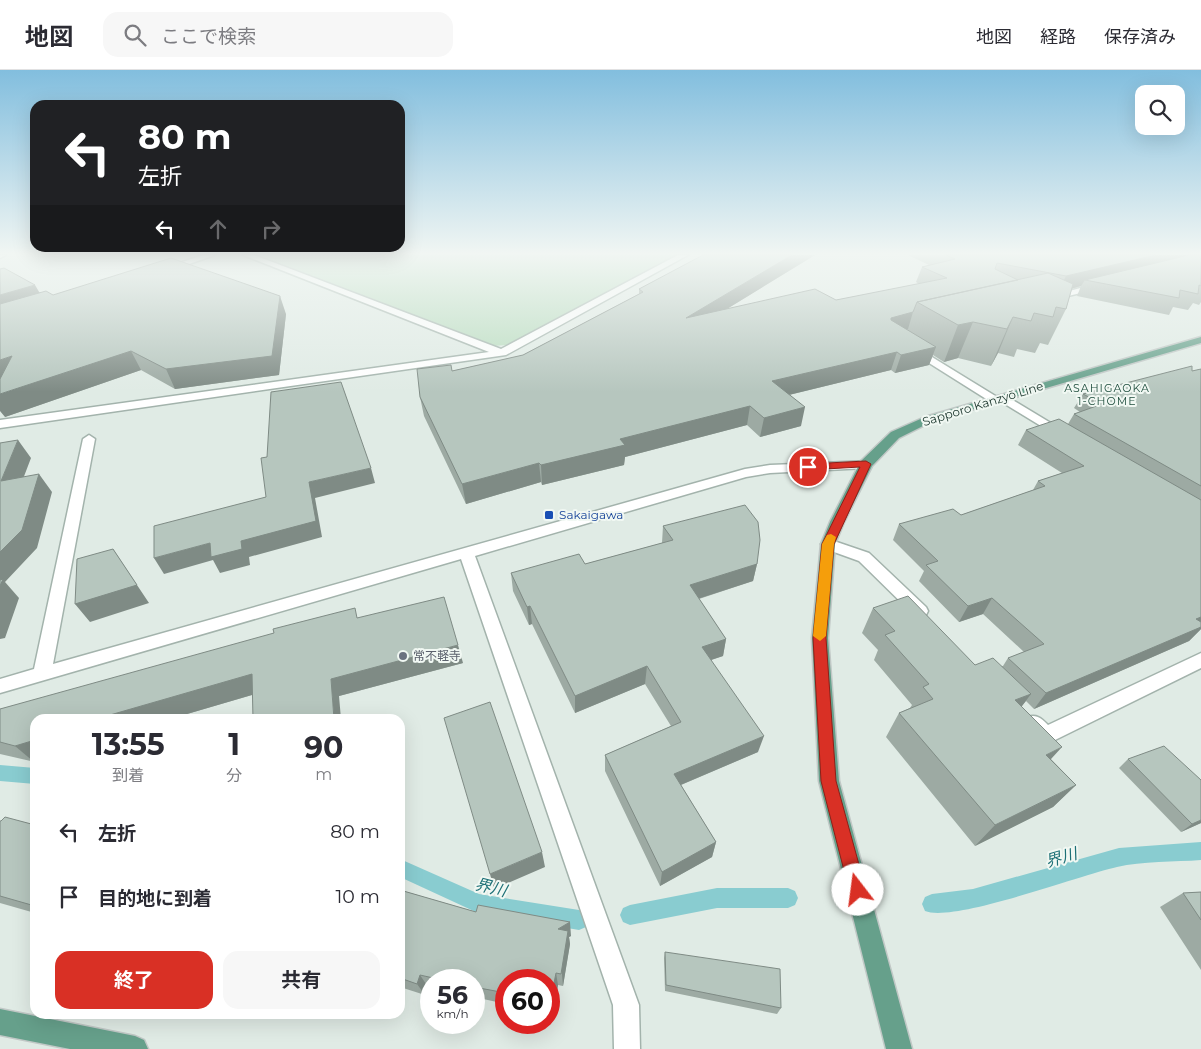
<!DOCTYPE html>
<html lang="ja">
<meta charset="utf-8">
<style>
:root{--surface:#fff;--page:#f7f7f7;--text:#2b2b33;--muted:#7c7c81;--line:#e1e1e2;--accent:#d93025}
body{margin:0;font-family:Montserrat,"Noto Sans JP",sans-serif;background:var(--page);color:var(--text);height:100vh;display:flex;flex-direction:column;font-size:19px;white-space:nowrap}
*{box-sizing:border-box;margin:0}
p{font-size:16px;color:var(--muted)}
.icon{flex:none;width:28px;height:28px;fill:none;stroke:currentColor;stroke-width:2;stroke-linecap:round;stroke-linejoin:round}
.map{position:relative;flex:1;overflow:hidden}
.details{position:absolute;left:30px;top:644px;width:375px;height:305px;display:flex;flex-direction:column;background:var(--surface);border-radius:15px;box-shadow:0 5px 20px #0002}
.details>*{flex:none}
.banner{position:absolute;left:30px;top:30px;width:375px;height:152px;border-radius:15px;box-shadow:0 5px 20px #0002;background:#202124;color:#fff;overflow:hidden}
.tools{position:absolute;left:1135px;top:15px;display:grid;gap:10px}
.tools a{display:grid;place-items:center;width:50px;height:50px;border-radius:10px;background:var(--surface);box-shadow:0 5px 20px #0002;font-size:25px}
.speed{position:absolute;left:420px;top:899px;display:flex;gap:10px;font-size:25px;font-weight:700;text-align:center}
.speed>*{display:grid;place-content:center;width:65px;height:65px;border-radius:50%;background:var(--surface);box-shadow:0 5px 20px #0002;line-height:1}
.speed small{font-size:12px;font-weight:400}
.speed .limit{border:8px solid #d22;background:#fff;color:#111}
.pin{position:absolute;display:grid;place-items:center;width:42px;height:42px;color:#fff;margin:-21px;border:2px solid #fff;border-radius:50%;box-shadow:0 1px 5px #0007}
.me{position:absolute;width:55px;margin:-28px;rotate:345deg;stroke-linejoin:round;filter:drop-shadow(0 0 4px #0008)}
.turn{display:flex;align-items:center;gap:18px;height:105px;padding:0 25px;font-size:22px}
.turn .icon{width:65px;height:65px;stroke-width:2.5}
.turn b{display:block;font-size:35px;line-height:42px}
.lanes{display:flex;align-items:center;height:48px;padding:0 25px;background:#0003;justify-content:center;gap:25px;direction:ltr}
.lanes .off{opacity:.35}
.eta{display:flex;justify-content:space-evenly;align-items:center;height:85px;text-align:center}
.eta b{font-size:30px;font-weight:700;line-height:35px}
.cta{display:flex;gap:10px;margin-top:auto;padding:10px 25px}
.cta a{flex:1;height:58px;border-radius:15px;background:var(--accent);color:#fff;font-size:20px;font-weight:700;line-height:58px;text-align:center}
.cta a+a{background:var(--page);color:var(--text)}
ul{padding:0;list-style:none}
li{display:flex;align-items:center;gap:15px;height:65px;padding:0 25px}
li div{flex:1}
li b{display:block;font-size:19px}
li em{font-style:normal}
header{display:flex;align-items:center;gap:30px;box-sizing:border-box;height:70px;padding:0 25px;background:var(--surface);border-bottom:1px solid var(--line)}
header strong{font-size:24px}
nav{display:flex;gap:28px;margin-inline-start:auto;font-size:18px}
.search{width:350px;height:45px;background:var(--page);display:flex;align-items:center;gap:12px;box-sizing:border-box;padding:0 18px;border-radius:15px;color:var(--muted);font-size:19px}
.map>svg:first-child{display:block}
.green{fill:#b9dcbf}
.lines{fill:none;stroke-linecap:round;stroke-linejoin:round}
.stream{fill:#89ccd0;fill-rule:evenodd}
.minor-casing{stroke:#a3b3ac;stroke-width:3}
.major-casing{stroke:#c1c8c6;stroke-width:3}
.minor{fill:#fff;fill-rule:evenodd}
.major{fill:#66a08b;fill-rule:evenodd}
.wall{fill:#9daaa3}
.shaded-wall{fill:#7f8b85}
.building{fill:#b6c6be;stroke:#7f8b85}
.route{fill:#d93025;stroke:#8d1f18}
.slow{fill:#f59e0b}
.transit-dot{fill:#1a4fb4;stroke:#f1f8f3;stroke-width:2}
.worship-dot{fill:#6b7280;stroke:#f1f8f3;stroke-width:2}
.labels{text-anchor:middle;stroke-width:4;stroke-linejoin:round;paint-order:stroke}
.far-neighbourhood-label{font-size:11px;letter-spacing:1px;fill:#1e4d3d;stroke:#f1f8f3}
.street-label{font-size:12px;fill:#213b32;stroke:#f1f8f3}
.transit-label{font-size:12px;fill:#164399;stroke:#f1f8f3;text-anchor:start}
.worship-label{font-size:12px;fill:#5b616d;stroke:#f1f8f3;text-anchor:start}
.near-water-label{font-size:16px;font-style:italic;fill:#1d7076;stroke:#f1f8f3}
</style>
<header>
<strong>地図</strong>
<div class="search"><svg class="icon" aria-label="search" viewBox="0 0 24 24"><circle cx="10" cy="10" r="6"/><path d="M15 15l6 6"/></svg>ここで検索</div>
<nav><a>地図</a><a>経路</a><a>保存済み</a></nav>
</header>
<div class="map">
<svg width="1201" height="979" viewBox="0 0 1201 979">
<rect width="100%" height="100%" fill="#e0ebe5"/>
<path class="green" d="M263 185H678L523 274 493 276 254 188Z"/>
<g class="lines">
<path class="stream" d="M0 695 35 698V714L0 711Z
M1201 772V790C1175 792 1142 791 1117 797 1080 805 954 853 925 841L922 834 925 827 932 824 973 819 1119 778Z
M400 789 479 824 579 840 586 843 589 850 586 857 579 860 478 843 400 807Z
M717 818H788L795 821 798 828 795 835 788 838H717L630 855 623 852 620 845 623 838 630 835Z"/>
<defs>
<path id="minor" d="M0 185H6L0 188Z
M203 185H215L169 201 162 199Z
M243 185H254L501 279 678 185H688L506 285 0 358V350L489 282Z
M1099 213 1103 216 1102 218 1051 230 1047 227Z
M914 276 997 327 1006 326 1069 364 1063 368 1059 367 1000 331 991 332 910 281 909 279Z
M89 365 95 369 53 594 745 399 770 395 871 391 872 394 871 397 866 398 770 403 746 407 475 486 639 935 640 979H614L613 935 461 489 0 623V609L34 599 83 369Z
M828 469 869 483 926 537 928 541 926 545 920 547 914 545 859 491 823 478 821 474Z
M1201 583V598L1053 671 1046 673 1039 671 1025 653 1027 647C1037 644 1041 648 1048 655Z"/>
<path id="major" d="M1201 267V273L933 351 899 368 872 396 844 452 835 474 828 568 839 711 912 979H886L819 711 812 568 821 474 830 452 861 391 891 362 925 347Z
M0 939 135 966 144 970 148 979H70L0 965Z"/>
</defs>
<use href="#minor" class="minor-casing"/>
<use href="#major" class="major-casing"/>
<use href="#minor" class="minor"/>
<use href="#major" class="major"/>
</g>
<path class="wall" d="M815 185 727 239 836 230 919 214 916 212 922 197 929 195 908 185H1201V232L1199 235 1193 233 1188 240 1173 237 1169 245 1077 226 1081 216 1072 219 1066 239 1048 275 1040 273 1035 283 1017 279 1014 287 998 283 991 296 958 288 944 292 933 285 929 295 895 303 891 300 789 325 801 356 760 367 747 355 625 387 624 395 542 415 541 412 466 434 424 346 420 327 452 301 523 285 639 224V219Z
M39 222 53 225 286 244 279 305 175 319 141 300 5 347Z
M1201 299V559L1189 571 1034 639 1026 631 1021 637 1051 689 1076 715 1053 737 975 776 886 667 899 643 910 638 912 635 874 590 878 580 862 563 873 538 975 595 1003 596 1008 588 1024 582 983 544 959 552 919 511 924 501 893 470 899 454 961 445 1033 420 1038 411 1062 403 1018 375 1026 360 1068 354 1074 344 1080 342 1074 338 1083 324 1192 301Z
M663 456 757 494 753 511 699 529 726 569 723 586 711 590 758 682 681 715 716 772 712 787 660 816 605 701V685L671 656 645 614 575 643 532 554 529 555 513 521 511 503 585 494 662 473Z
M358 548 463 593 339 626 252 625 170 649H35V692L0 684V639Z
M1128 689 1201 753 1181 762 1119 698Z
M0 751 35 755V843L0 833Z
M400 820 476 842 571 866 569 867 570 874 563 916 558 915 553 943H549V910H506V934L474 927V910H431V918L428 917 425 925 400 917Z
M1201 822V900L1160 837 1183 823Z
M665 882 781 938 777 944 665 921 664 888Z"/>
<path class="shaded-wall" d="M792 185H815L684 265 686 248Z
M1156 185H1201L1085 210 1081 216 1058 222 1066 206Z
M35 215 45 232 0 246V225Z
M280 226 286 244 279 305 175 319 166 299Z
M913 242 908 259 885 265 891 248Z
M1013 247 998 283 991 296 1007 259Z
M973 252 958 288 944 292 958 255Z
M936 277 929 295 895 303 901 285Z
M131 281 141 300 5 347 0 341V324Z
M897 282 891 300 768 330 772 311Z
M12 286 0 314V290Z
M750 336 747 355 625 387 624 395 542 415 541 395 620 369Z
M805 337 801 356 760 367 764 348Z
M18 370 31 388 15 430 1 411Z
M539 393 541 412 466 434 462 414Z
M371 398 375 413 315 428 322 467 249 487 250 495 220 503 213 490 164 504 154 488 210 473 241 471 309 412Z
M39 404 52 422 37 478 5 512 19 528 5 568 0 569V482Z
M113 479 149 533 90 552 75 534Z
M757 494 753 511 688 532 690 515Z
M992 528 983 544 959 552 968 536Z
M530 536 532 554 529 555 527 537Z
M1201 547V556L1196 549Z
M1201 557V559L1189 571 1034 639 1046 623Z
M726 569 723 586 699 594 702 577Z
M458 575 463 593 339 626 341 649H334L331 609Z
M647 596 645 614 575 643V626Z
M252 604 262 622 170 649H109L110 645Z
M1031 624 1013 648 1015 630Z
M764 666 758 682 671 719 674 704Z
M35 670V692H34L15 676Z
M1062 677 1041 700 1046 685Z
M1076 715 1053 737 975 776 995 755Z
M1201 750V753L1181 762 1192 754Z
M716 772 712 787 660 816 662 802Z
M542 782 545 797 494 819 490 804Z
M570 852 571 866 569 867 570 874 563 916 558 859Z
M556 903 558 915 553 943 550 933Z
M420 905 428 917 425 925 417 914Z"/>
<path class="building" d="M703 185H792L686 248 815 219 836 230 947 208 922 197 955 189 946 185H1156L1066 206 997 193 995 199 1018 210 917 232 913 242 891 248V250L936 277 901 285 897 282 772 311 805 337 764 348 750 336 620 369 625 375 541 395 539 393 462 414 420 327 417 299 451 295 452 301 523 285 643 222 639 219Z
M1189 185H1201V216L1199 215 1198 224 1180 220 1179 228 1085 210Z
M171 188 280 226 272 286 166 299 131 281 0 324V309L12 286 0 290V234L46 221 53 225Z
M4 198 35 215 0 225V199Z
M1048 203 1073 214 1066 239 1056 237 1053 247 1034 243 1031 251 1013 247 1007 259 973 252 958 255 917 232Z
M1192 296V301L1201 299V416L1074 344 1102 334 1083 324Z
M341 312 371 398 309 412 316 451 241 471 242 479 211 487 210 473 154 488V456L266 427 261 388 267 387 271 322Z
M1059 349 1201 430V547L1196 549 1201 552V557L1046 623 1008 588 1044 574 992 528 968 536 926 495 938 491 899 454 953 439 961 445 1045 416 1038 411 1084 396 1026 360Z
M18 370 1 411 39 404 22 460 0 482V373Z
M745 435 758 452 760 470 757 494 690 515 726 569 702 577 764 666 674 704 716 772 662 802 605 685 681 652 647 596 575 626 530 536 527 537 511 503 579 484 585 494 673 470 663 456Z
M113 479 137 515 75 534 77 489Z
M3 509 0 516V510Z
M908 526 975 595 993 588 1031 624 1015 630 1062 677 1046 685 1076 715 995 755 899 643 933 629 923 617 929 614 885 565 895 561 873 538Z
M444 527 458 575 331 609 334 649H253L252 604 110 645 109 649H35V670L15 676 0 672V639L274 563 273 559 355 538 357 548Z
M490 632 542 782 490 804 444 648Z
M1164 676 1201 710V750L1192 754 1128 689Z
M5 747 35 755V836L0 826V751H1Z
M400 820 476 842 478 835 570 852 558 859 568 861 561 904 556 903 550 933 549 932V910H506V923L474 917V910H442L420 905 417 914 400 908Z
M1201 822V850L1183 823Z
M665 882 780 899 781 938 666 915Z"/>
<linearGradient id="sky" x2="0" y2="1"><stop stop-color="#82bede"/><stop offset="0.57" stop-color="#f1f6f3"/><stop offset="1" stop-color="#f1f6f3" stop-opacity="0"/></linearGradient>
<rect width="1201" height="322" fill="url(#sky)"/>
<path class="route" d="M866 391 871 394 834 474 826 568 836 711 866 820 864 826 858 829 851 826 849 820 821 711 813 568 822 474 860 397 808 400 804 397 808 394Z"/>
<path class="slow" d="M831 464 836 467 834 474 826 566 820 571 813 566 822 474 827 465Z"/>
<rect class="transit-dot" x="544" y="440" width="10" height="10" rx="2.5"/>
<circle class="worship-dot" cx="403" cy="586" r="5"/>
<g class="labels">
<g class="far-neighbourhood-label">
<text x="1107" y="322">ASAHIGAOKA<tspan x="1107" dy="13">1-CHOME</tspan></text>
</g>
<g class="street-label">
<text transform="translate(983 334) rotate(-17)" y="4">Sapporo Kanzyō Line</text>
</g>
<g class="transit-label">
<text x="559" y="449">Sakaigawa</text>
</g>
<g class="worship-label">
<text x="413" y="590">常不軽寺</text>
</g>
<g class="near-water-label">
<text transform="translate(1061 787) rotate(-16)" y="6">界川</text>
<text transform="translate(491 817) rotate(14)" y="6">界川</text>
</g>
</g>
</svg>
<div class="tools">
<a><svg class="icon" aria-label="search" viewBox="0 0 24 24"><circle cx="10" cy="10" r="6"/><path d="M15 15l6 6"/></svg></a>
</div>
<div class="speed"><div>56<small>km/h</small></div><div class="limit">60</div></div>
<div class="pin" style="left:808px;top:397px;background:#d93025"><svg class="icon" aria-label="arrive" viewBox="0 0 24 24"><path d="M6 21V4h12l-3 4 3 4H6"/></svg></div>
<svg class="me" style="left:858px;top:820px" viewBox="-20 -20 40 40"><circle r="19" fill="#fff"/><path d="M0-13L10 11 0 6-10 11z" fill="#d93025"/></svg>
<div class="banner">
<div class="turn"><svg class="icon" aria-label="left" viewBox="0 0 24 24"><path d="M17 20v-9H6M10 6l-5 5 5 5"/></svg><div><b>80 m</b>左折</div></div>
<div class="lanes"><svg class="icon" aria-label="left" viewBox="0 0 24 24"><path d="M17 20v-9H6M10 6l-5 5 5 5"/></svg><svg class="icon off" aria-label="ahead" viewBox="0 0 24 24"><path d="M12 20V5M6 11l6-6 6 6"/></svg><svg class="icon off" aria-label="right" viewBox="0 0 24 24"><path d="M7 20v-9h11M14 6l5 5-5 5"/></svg></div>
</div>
<section class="details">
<div class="eta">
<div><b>13:55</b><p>到着</p></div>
<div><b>1</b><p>分</p></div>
<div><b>90</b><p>m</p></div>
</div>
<ul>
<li><svg class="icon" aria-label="left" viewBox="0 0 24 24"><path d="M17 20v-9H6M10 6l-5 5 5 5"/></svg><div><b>左折</b></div><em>80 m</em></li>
<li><svg class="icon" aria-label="arrive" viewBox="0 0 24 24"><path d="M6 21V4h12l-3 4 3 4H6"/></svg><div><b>目的地に到着</b></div><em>10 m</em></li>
</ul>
<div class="cta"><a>終了</a><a>共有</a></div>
</section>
</div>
